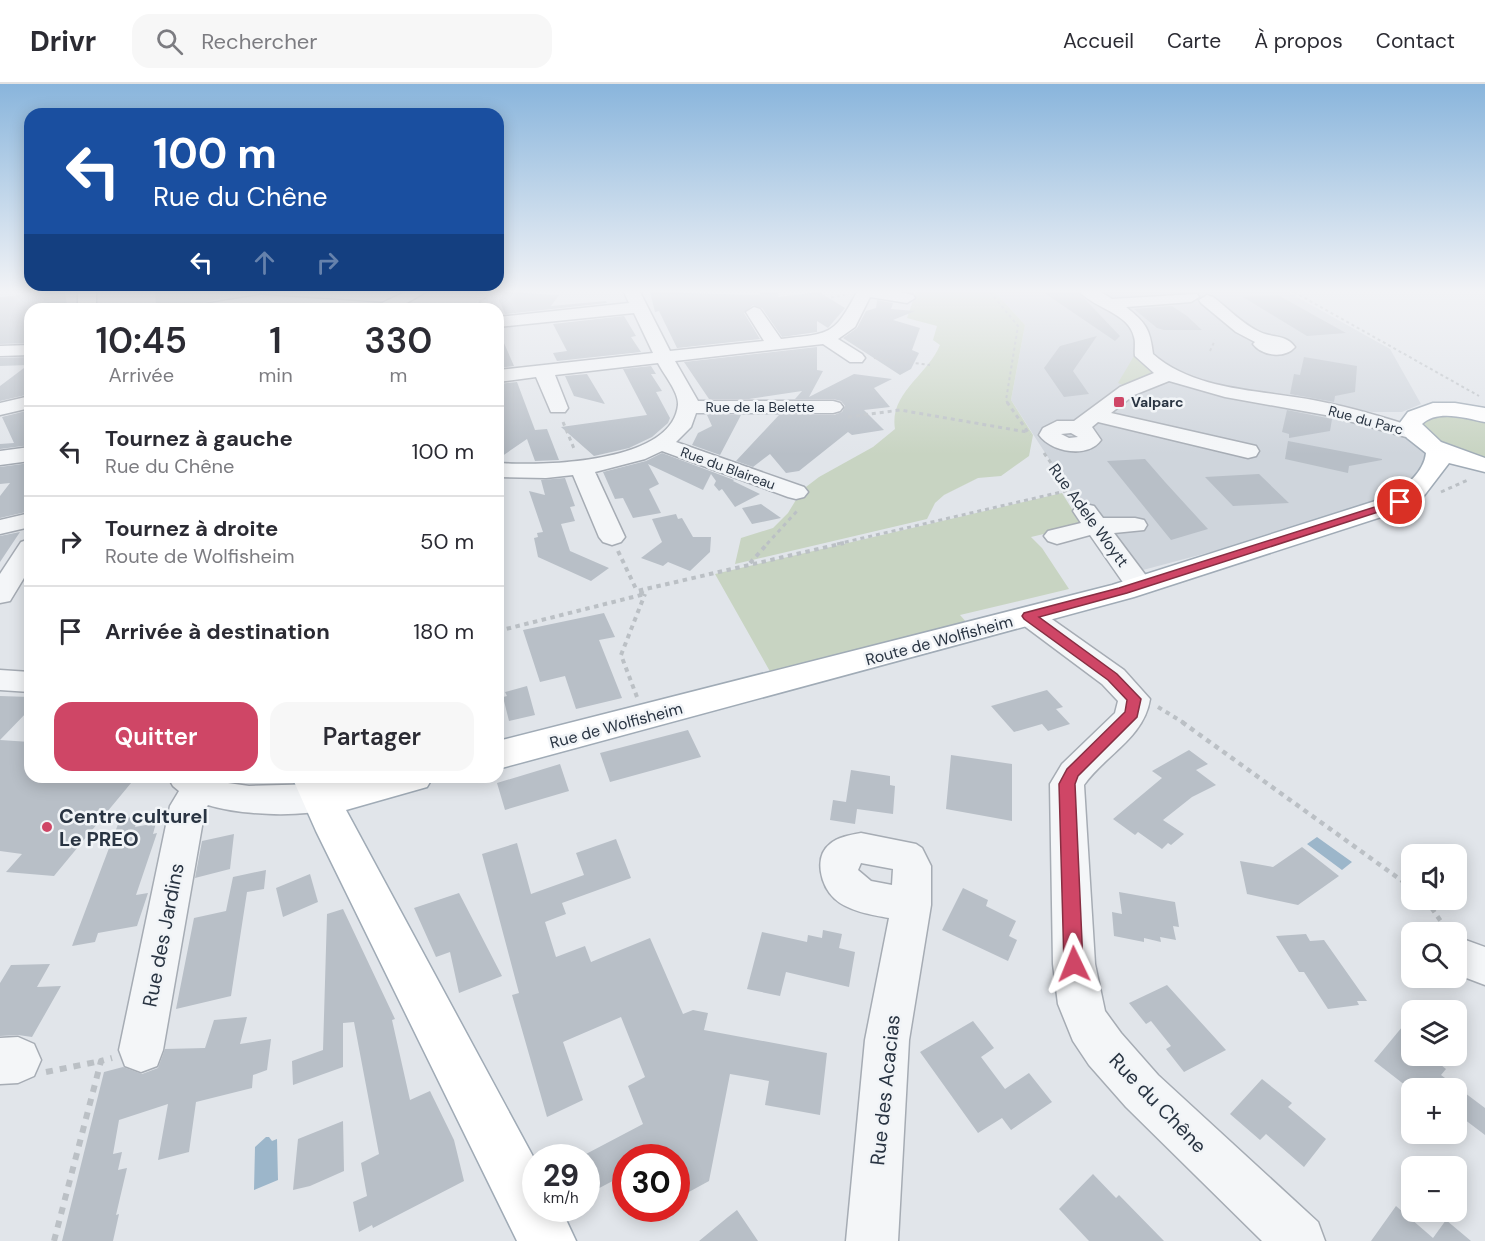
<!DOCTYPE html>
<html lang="fr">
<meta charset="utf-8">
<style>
:root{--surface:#fff;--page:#f7f7f7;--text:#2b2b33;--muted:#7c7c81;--line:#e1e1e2;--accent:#cf4666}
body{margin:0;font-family:"DM Sans",sans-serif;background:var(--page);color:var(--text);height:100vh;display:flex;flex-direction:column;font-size:22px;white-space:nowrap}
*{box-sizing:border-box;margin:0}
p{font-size:20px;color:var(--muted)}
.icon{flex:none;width:33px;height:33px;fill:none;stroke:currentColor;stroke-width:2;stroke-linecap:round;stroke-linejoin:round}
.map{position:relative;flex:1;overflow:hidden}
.panel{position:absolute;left:24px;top:219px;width:480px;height:480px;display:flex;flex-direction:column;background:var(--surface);border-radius:18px;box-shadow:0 3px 15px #0003}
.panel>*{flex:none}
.guide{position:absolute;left:24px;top:24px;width:480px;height:183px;border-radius:18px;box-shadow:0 3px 15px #0003;background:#1a4fa0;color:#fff;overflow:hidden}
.fabs{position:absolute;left:1401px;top:760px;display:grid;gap:12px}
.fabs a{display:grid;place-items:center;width:66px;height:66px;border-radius:12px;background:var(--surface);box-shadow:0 3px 15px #0003;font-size:30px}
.speed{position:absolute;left:522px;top:1060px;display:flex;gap:12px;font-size:30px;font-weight:700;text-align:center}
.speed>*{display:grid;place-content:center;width:78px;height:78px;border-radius:50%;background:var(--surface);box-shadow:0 3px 15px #0003;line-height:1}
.speed small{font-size:15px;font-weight:400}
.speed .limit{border:9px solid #d22;background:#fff;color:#111}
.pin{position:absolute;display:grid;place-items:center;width:51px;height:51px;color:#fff;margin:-26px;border:3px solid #fff;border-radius:50%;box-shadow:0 2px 6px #0007}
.me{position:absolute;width:66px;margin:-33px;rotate:358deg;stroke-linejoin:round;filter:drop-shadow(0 0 4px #0008)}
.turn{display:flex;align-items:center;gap:21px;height:126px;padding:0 30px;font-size:27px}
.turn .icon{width:78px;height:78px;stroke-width:2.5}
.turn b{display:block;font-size:42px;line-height:51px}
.lanes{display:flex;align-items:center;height:57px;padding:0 30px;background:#0003;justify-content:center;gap:30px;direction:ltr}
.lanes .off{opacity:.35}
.eta{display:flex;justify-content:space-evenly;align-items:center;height:102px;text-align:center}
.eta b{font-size:36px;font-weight:600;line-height:42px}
.cta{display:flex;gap:12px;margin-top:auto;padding:12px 30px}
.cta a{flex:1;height:69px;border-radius:18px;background:var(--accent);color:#fff;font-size:24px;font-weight:600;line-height:69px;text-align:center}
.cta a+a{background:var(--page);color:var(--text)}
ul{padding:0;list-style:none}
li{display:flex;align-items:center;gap:18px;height:90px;padding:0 30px;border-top:2px solid var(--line)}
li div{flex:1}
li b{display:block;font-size:22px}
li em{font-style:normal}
header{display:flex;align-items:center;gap:36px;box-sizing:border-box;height:84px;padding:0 30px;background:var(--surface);border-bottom:2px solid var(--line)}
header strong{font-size:28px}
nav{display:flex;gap:33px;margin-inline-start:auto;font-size:21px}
.search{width:420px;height:54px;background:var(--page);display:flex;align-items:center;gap:15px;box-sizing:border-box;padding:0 21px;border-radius:18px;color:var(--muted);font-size:22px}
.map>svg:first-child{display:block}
.built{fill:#cfd5dc}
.green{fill:#c8d4c2}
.water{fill:#9cb6ca}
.building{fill:#b8bfc7}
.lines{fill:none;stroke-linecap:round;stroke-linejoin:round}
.minor-casing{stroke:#a6acb4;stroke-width:3}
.major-casing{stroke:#a0abb6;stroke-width:3}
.path-far4{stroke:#bbc0c5;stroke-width:2;stroke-dasharray:3 3;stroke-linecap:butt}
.path-far3{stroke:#bbc0c5;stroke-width:3;stroke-dasharray:4 4;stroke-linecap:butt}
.path-far2{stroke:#bbc0c5;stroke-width:4;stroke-dasharray:4.5 4.5;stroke-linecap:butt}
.path-far1{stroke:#bbc0c5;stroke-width:4.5;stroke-dasharray:5 5;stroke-linecap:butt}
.path{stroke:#bbc0c5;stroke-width:6;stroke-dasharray:7 7;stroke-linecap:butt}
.minor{fill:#f4f6f8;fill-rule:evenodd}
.major{fill:#fff;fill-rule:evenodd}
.route{fill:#cf4666;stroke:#872e42;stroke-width:1.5}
.poi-dot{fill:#cf4666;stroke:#f1f4f7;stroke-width:2}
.labels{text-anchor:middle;stroke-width:5;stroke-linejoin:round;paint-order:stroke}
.far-poi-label{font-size:14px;font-weight:bold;fill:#293442;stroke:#f1f4f7;text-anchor:start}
.far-street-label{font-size:14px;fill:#293442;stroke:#f1f4f7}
.street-label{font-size:16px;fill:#293442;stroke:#f1f4f7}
.near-poi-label{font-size:20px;font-weight:bold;fill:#293442;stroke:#f1f4f7;text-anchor:start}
.near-street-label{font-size:20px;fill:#293442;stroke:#f1f4f7}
</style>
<header>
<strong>Drivr</strong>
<div class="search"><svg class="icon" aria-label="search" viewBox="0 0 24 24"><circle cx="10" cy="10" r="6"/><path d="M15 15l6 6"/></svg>Rechercher</div>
<nav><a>Accueil</a><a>Carte</a><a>À propos</a><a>Contact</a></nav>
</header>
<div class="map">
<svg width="1485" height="1157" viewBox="0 0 1485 1157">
<rect width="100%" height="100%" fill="#e1e5ea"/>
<path class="built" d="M995 208H1288L1390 265 1421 320 1402 328H1373L1315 322 1398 347 1423 365 1430 375 1400 418 1124 491 1011 316 1025 241Z"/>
<path class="green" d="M916 208H995L1025 241 1011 316 1033 351 1029 372 1001 392 978 394 944 411 935 419 927 435 735 480 741 454 773 444 788 429 802 406 819 393 873 363 895 345C889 309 928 291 940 261L933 256 937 242 907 234Z
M1134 272 1153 290 1125 302 1118 299Z
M1438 331 1485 335V378L1446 366 1420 338Z
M1062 409 1082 441 1031 453 1042 464 1069 505 960 531 968 540 772 591 715 490Z"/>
<path class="water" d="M1317 753 1352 778 1342 786 1307 760Z
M266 1053H269L272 1057 277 1055 278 1096 254 1106 255 1063Z"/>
<path class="building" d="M65 208 67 221 30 225V259L0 260V213Z
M155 208H220V215L205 218 198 222 156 225Z
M506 208 559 211 551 222 606 217 607 219 505 230 499 216Z
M650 208 760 211V208H779L778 213 819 208 845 224 828 244 817 237V248L782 253 762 224 753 221 744 229 760 255 677 264 659 227 655 228Z
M1043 208H1078L1120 252 1115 257Z
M1278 211 1319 234 1346 249 1307 252 1243 213Z
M877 216 893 219 891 225 915 227 893 236 920 244 912 266 919 269 911 285 900 291 843 254 857 244 866 227 876 224Z
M1172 222 1187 232 1202 246H1164L1157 244 1134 225Z
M624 232 636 252 631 253 641 268 557 277 553 269 567 267 553 240Z
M498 250H500L514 282 498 284Z
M1097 252 1073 287 1089 310 1064 313 1044 284 1060 262Z
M817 263V286L823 287 809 313 854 290 892 295 874 304 890 323 864 326 884 346 852 351 848 348 799 387 786 389 770 370 753 383 736 377 779 331H834L842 328 845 322 841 317 833 315H795L802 307 749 315H709L684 278Z
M30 273V310L0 317V302L28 281 0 282V274Z
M1304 273 1357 282 1355 308 1335 312 1334 318 1290 310 1294 290 1300 291Z
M651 282 656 290H651L662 307 656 308 670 334 668 339 652 353 629 364 594 372 561 343 647 331 623 285Z
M587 290 605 320 574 312 565 292Z
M517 298 535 346 547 345 559 376 535 377 527 355 498 375V332L503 331 498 313V300Z
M30 326V361L0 365V360L14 359 2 333Z
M1287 326 1332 335 1330 347 1289 354V350L1282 348Z
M707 331H741L720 371 692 361 698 349 712 342Z
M1288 357 1382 375V376L1349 382 1348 389 1285 375Z
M662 369 734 396 733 397 760 410 735 423 722 405 719 407 714 401 716 397 711 390 703 406 648 380 659 400 649 405 661 429 633 434 623 414 615 415 603 388 646 377Z
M1145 375 1165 398 1208 445 1171 456 1107 377Z
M30 379V427L0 434V412L10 399 0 400V383Z
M1259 390 1289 419 1233 422 1205 393Z
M565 394 575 422 570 423 575 437 561 440 570 467 609 484 591 497 538 473 534 454 538 453 537 449 543 448 529 407 545 411 541 396Z
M761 420 781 434 752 440 742 424Z
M676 430 678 435 682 434 693 453H711L710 468 690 487 668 478 663 482 641 474 662 458 652 435Z
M20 448 0 478V452Z
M604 529 615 553 599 556 622 614 576 625 565 592 540 598 523 546Z
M527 602 535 631 509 637 503 613 507 612 505 608Z
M1047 606 1063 623 1056 625 1070 640 1048 647 1042 640 1014 648 991 622Z
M0 612 30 613V625L0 656Z
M688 646 701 673 610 698 600 669Z
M0 656 30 658V693H136L54 792 6 788 22 770 0 767Z
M1189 666 1208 680 1196 686 1216 701 1192 713 1163 736 1184 750 1171 761 1168 759 1162 765 1138 748 1135 751 1113 735 1162 694 1152 687Z
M951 671 1012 680V737L946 725Z
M560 680 569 707 505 726 497 699Z
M851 686 890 692V701L895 702 893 730 857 725 855 740 830 736 833 716 846 718Z
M139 732 135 743 156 739 153 750 157 749 136 811 148 809 137 842 98 849 95 858 72 862 120 735Z
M234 750 230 785 195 794 202 757Z
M616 755 631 794 562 819 566 830 545 838 556 873 585 862 591 878 650 854 683 930 693 926 708 929 704 946 827 969 820 1031 765 1021 769 997 730 990 709 1097 676 1115V1074H626V1090L586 1111V1070L643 1040 628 1002 645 993 621 933 563 958 583 1016 547 1033 512 911 519 909 482 770 517 759 531 810 584 791 576 769Z
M1302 763 1339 792 1298 821 1247 810 1240 777 1273 783Z
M266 786 264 805 247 808 231 912 176 925 194 834 226 827 233 793Z
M310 790 318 818 283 833 276 804Z
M963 804 988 816 986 822 1016 837 1009 852 1017 856 1008 877 942 846Z
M1119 808 1175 818 1179 843 1173 842 1176 856 1160 853 1161 858 1144 854V858L1114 852 1112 828 1122 830Z
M459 809 502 892 459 909 450 868 436 873 414 824Z
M343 825 395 935 392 936 410 1016 430 1007 454 1056 464 1097 373 1144 372 1141 359 1148 353 1118 367 1112 361 1079 379 1070 354 938 343 939V983L293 1001 292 977 323 966 327 830Z
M823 846 842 850 839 864 855 868 849 903 786 888 780 912 747 905 762 848 807 858 808 851 822 854Z
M1306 850 1310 857 1324 856 1367 917H1357L1359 921 1328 925 1304 888H1299L1276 852Z
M50 880 37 903 61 902 32 953 18 951 0 952V899L11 881Z
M1167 901 1226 966 1184 988 1166 965 1171 962 1151 937 1146 940 1129 919Z
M1412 931V972H1447L1441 981 1446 985 1441 991 1485 1024V1051L1456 1029V1005H1410L1374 977Z
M247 933 240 960 271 955 267 986 253 991 252 1004 196 1018 189 1068 158 1076 168 1020 119 1036 113 1070 122 1068 118 1086 127 1084 116 1131 119 1130 113 1157H62L104 988 123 983 142 990 158 984 165 965 205 964 214 936Z
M973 937 994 964 981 973 1005 1005 1029 989 1052 1018 1011 1046 1002 1034 978 1049 920 968Z
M1262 995 1292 1019 1288 1023 1326 1055 1304 1083 1266 1050 1260 1056 1230 1030Z
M343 1037 344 1087 310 1102 293 1106 298 1055Z
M1093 1090 1116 1114 1119 1111 1164 1157H1089L1059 1125Z
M1396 1122 1433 1154 1446 1136 1471 1157H1371Z
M737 1126 758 1157H699L728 1133Z"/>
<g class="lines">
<defs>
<path id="minor" d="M405 208H426L396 225H325L261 221 235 225H197L205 220 261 211 382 219Z
M624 208H640L670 267 764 257 746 228 754 223 760 225 781 255C830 249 833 253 857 208H900L913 211 915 214 907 219 870 213 855 243 838 255 862 270 865 274 862 278H850L823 260 675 277 698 317H833L840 319 843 323 840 327 833 329H696L691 343 676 358 804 403 808 408 804 413 796 415 788 413 662 367 645 375 595 388 625 453 621 458 612 461 603 458 599 453 573 391 546 394 498 393V379C541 382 672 380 678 321 679 308 664 291 658 279L555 291 568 324 565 328H551L536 293 498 298V286L653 269 634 229 498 243V233L629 219Z
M1080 208H1101L1112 215 1197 210 1199 213 1191 218 1126 223C1146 239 1150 245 1153 270 1196 308 1265 306 1318 317 1353 324 1387 334 1420 345L1424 349 1420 353 1413 355 1331 332 1225 313 1169 297 1134 311 1111 329 1256 362 1259 367 1256 372 1248 374 1098 338 1092 343 1101 356C1088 375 1051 368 1039 351L1043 344 1057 337H1074L1120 303 1154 289 1135 272C1134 266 1136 259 1134 253 1129 229 1094 224 1080 208ZM1071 349 1078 353 1069 354 1061 350Z
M1207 211 1213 213C1228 224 1242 240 1260 248 1272 254 1286 250 1295 263 1285 275 1262 272 1253 260L1255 258 1236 248 1201 219 1199 216Z
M30 261V271L0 272V262Z
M30 312V324L0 331V319Z
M30 363V377L0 381V367Z
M1085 420 1094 422 1103 434H1135L1144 436 1147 441 1144 446 1114 449 1153 501 1149 507 1139 509 1129 507 1090 451 1057 460 1048 457 1044 452 1048 447 1081 439 1073 427 1076 422Z
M30 429V443L0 450V436Z
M30 455V484L10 517 0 519V490L21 458Z
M1029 523 1039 526 1124 586 1150 615C1144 654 1105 671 1084 701L1095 880 1105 927 1121 949 1158 991 1318 1138 1325 1157H1262L1126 1023 1089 981 1073 957 1058 920 1053 880 1050 700 1062 680 1115 629 1118 617 1102 600 1019 538 1015 532 1019 526Z
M0 586 30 588V608L0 606Z
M168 693H210L221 698 249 702 320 700 332 704 338 714 332 724C301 734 240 731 208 721L205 725 163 966 157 982 141 988 125 982 119 966 170 722 179 707 173 702Z
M861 749 916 760 922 764 931 782V821L909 956 898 1157H846L865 956 889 834C872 831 848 827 835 815 821 803 813 773 830 760 838 753 850 751 861 749ZM861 779 893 785 892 801 871 797 858 786Z
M1460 854 1485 863V901L1456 890V856Z
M18 953 34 960 41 976 34 992 18 999 0 1000V954Z"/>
<path id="major" d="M78 208H96V225H78Z
M1433 319H1455L1485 324V338C1466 334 1437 325 1422 340L1441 358 1485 374V388L1449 379 1423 413 1409 424 1134 513 498 685V657L1112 501 1391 412C1406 402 1424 388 1426 369L1407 354 1399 340 1408 328Z
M292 693H330L332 698 360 693H433L427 703 346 726 536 1078V1125H561L576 1157H517L316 747Z"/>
</defs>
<use href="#minor" class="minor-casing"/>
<use href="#major" class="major-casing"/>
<path class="path-far4" d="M990 208 1018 242 1006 316 1008 320
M1294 208 1479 312
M772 224 845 211
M469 225 495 208
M1210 267 1215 256
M874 274 930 281"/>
<path class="path-far3" d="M1007 318 1030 351
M848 333 900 326 1027 348
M563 338 575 367
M1044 369 1071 407
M1441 408 1470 395
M767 460 797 427V424
M837 460 1070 406"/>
<path class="path-far2" d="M618 467 637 507
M750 479 768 459
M498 547 645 510 637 507 844 459
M637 613 621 571 645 510
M1158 623 1184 639"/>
<path class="path-far1" d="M1182 638 1412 804
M1426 816 1449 849"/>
<path class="path" d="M46 988 101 977
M54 1157 101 977 112 974"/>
<use href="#minor" class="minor"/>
<use href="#major" class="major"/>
</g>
<linearGradient id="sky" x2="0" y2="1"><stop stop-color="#89b5dc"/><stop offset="0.56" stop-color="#f2f3f6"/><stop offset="1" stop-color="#f2f3f6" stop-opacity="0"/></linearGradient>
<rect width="1485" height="370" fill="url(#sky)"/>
<path class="route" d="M1400 415 1405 418 1403 420 1127 509 1039 533 1117 590 1141 615 1137 633 1078 692 1075 700 1083 880 1080 886 1074 889 1067 886 1064 880 1059 700 1067 685 1125 628 1127 616 1108 596 1024 535 1022 532 1024 529 1119 504Z"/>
<g class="poi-dot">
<rect x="1113" y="312" width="12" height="12" rx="3"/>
<circle cx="47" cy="743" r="6"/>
</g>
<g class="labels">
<g class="far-poi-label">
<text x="1131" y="323">Valparc</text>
</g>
<g class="far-street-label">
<text x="760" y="328">Rue de la Belette</text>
<text transform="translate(1366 336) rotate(15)" y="5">Rue du Parc</text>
<text transform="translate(728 384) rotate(20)" y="5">Rue du Blaireau</text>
</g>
<g class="street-label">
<text transform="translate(1089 431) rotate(54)" y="6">Rue Adele Woytt</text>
<text transform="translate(939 556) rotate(-15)" y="6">Route de Wolfisheim</text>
<text transform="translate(616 641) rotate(-15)" y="6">Rue de Wolfisheim</text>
</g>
<g class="near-poi-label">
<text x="59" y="739">Centre culturel<tspan x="59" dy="23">Le PREO</tspan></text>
</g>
<g class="near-street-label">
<text transform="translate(163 851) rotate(-79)" y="7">Rue des Jardins</text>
<text transform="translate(885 1006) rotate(-84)" y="7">Rue des Acacias</text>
<text transform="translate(1158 1019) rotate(46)" y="7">Rue du Chêne</text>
</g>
</g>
</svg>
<div class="fabs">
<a><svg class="icon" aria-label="sound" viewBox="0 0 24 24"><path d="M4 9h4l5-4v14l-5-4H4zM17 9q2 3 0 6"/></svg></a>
<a><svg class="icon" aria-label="search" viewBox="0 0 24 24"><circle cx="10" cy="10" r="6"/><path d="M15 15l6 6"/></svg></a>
<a><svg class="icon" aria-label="layers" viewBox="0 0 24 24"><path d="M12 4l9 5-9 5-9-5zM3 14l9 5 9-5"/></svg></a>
<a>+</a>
<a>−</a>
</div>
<div class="speed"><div>29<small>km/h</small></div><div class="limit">30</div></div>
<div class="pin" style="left:1400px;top:418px;background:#d93025"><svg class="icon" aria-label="arrive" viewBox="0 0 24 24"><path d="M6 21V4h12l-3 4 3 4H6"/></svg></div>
<svg class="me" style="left:1074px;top:880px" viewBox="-20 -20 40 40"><path d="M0-17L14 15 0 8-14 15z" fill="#cf4666" stroke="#fff" stroke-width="4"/></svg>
<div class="guide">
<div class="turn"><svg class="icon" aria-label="left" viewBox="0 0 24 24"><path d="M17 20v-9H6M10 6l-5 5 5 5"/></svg><div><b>100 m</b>Rue du Chêne</div></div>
<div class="lanes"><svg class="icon" aria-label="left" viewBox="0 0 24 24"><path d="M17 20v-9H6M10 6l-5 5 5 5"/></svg><svg class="icon off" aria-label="ahead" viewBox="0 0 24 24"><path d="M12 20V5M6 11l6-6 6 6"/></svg><svg class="icon off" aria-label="right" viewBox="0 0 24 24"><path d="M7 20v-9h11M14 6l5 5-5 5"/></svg></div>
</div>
<section class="panel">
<div class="eta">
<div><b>10:45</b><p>Arrivée</p></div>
<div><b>1</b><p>min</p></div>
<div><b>330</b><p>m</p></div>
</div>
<ul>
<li><svg class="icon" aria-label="left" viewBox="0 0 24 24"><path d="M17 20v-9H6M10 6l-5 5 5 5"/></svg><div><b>Tournez à gauche</b><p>Rue du Chêne</p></div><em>100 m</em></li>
<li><svg class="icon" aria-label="right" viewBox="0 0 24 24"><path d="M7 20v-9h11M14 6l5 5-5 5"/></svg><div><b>Tournez à droite</b><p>Route de Wolfisheim</p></div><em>50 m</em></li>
<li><svg class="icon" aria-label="arrive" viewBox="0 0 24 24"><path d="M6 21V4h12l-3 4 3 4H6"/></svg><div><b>Arrivée à destination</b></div><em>180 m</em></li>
</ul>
<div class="cta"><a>Quitter</a><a>Partager</a></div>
</section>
</div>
